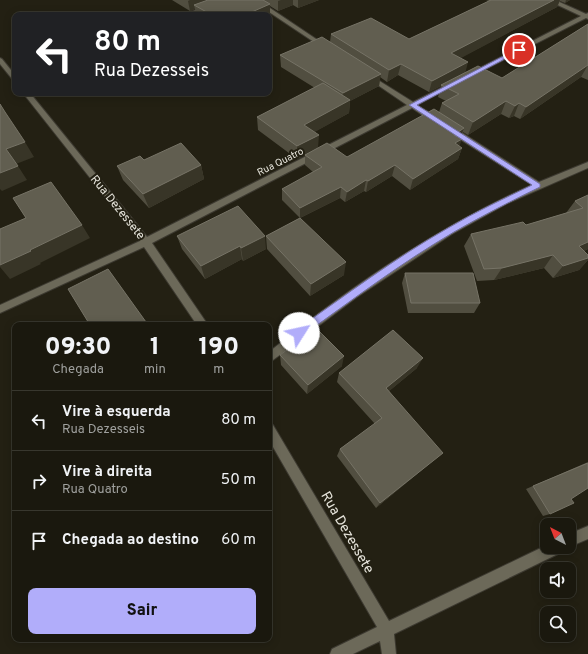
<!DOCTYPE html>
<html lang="pt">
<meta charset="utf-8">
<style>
:root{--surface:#1a180e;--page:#232117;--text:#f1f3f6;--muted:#9fa09e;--line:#38372e;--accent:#b1adfa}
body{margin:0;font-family:Overpass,sans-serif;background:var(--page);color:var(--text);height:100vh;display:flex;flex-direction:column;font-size:15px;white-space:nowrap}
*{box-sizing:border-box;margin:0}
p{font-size:13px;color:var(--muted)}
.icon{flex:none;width:22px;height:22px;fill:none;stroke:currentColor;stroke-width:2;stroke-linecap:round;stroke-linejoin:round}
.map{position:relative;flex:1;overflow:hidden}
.side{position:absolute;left:12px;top:322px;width:260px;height:320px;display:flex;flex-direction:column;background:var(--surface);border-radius:8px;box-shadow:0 2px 10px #0003,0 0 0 1px var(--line)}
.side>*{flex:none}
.top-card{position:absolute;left:12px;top:12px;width:260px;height:84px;border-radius:8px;box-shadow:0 2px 10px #0003,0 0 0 1px var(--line);background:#202124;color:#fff;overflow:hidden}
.needle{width:26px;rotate:318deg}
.tools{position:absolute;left:540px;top:518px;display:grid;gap:8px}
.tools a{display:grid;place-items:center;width:36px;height:36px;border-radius:8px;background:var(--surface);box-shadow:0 2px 10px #0003,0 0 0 1px var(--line);font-size:20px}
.pin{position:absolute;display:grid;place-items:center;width:34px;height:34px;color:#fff;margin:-17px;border:2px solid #fff;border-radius:50%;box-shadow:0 1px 4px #0007}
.me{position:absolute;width:44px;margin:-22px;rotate:55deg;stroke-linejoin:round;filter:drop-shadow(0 0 3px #0008)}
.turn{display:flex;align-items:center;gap:14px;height:84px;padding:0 16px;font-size:18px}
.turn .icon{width:52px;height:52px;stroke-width:2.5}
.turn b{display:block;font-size:28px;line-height:34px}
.eta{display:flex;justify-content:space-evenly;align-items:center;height:68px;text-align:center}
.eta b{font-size:24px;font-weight:800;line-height:28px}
.button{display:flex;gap:8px;margin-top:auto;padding:8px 16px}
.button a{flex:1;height:46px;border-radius:8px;background:var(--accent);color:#111;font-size:16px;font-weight:800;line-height:46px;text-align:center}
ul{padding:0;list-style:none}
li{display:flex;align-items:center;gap:12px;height:60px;padding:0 16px;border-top:1px solid var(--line)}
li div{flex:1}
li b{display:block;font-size:15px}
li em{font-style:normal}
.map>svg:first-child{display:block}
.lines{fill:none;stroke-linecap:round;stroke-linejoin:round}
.street-casing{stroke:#3d3a31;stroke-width:2}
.street{fill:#6c6959;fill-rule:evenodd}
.wall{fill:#514e40;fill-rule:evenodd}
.shaded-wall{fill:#383527}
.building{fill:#615e50;stroke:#767366}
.route{fill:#b1adfa;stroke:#7370a2}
.labels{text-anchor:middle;stroke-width:4;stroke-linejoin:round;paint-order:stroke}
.far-street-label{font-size:10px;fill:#e6e4db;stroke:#232013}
.street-label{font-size:12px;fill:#e6e4db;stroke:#232013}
.near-street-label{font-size:14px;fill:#e6e4db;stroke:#232013}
</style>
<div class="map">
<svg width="588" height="654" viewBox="0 0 588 654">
<rect width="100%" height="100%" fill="#232013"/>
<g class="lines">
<defs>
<path id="street" d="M225 0H233L191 15H182Z
M251 0H258L328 47 323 48Z
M547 0H555L586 14 588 13V19L586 18 474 75H470V73L581 16Z
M0 58 2 59 15 75V81L13 80 0 64Z
M366 75H370L413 102 449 84 454 85 417 105 440 119V123H434L412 108 152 243 208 325H197L144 247 0 313V305L140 241 23 93H30L147 237 407 105 366 77Z
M447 127H453L539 182 588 162V168L508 203 452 234 357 297 269 363V352C350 287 437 227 532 185L447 131Z
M269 423 273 425 389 621 547 545V547H564L562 552 394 634 396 654H382L380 641 353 654H330L332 649 377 627 269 440Z
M588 526V539L569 547H568L569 534Z"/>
</defs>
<use href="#street" class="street-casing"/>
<use href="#street" class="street"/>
</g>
<path class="wall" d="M172 0H319L298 8 293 5 278 11 270 6V15H196L195 9 190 11Z
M486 0H570L565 3 560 1 557 7 460 58 465 73 502 78 588 24V80L581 77 520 119 514 116 509 118 501 114 468 135 463 132 459 146 462 148 458 159 410 190 392 176 366 192 364 191 345 202 340 198 300 218 344 275 310 296 267 249 266 236 300 218 282 200V189L313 172 305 165V155L297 159 258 130 257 117 315 88 281 67 280 55 330 42 331 34 409 39 489 1ZM398 75 429 92 441 86 438 97 446 101 442 103 439 112 347 157 318 148 314 132 349 113 350 101 379 86 380 77 387 82Z
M144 160 201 165 204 179 149 208 123 180 117 166Z
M588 195V249L584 251 588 255V260L579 270 553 278 544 268 494 280 477 281 464 246 471 234 526 225 566 213 575 201Z
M177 236 266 249 243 261 242 259 205 279 182 249Z
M405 273 480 303 474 313H408L402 283Z
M280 355 342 366 307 394 281 365Z
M417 368 389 391 435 459 376 508 337 456 340 449 375 424 337 382 339 373Z
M588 462 550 514 543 516 526 489Z"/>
<path class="shaded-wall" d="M190 0H220L194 5 195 9 190 11 188 1Z
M281 0H293V5L278 11V1Z
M298 0H319L298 8Z
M554 0H560L557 7 448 65 451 53Z
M566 0H570L565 3Z
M270 4V15H245Z
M468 62 465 74 441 85V86L429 92 432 81Z
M401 64 398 75 387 82 389 70Z
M588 65 581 77 520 119 526 107Z
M381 74 379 86 350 101 349 113 304 138V125L342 104 343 93Z
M506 101 501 114 468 135 473 122Z
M519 103 514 116 509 118 515 106Z
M464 128 460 139 454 135Z
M319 135 318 148 297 159V146Z
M462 139 458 150 455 143Z
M25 142 34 157 16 164 6 149Z
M462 148 458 159 410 190 413 179Z
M201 165 204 179 149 208 143 194Z
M395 165 392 176 366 192 368 181Z
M18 166 27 180 2 191 0 189V173Z
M366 180 364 191 345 202 347 192Z
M341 187 340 198 300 218V208Z
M82 225 90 238 40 263 41 264 10 279 0 267V265L30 250Z
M265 236 266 249 243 261 241 248Z
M588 242V249L569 258 579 246Z
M240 246 242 259 205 279 201 266Z
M553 255 544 268 494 280 502 268Z
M588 258V260L579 270 553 278 563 266Z
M346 262 344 275 310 296 311 284Z
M146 322 147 325H141Z
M344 356 342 366 307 394 308 385Z
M423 358 417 368 382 397 386 388Z
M443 453 435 459 376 508 380 503Z"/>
<path class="building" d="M208 0H263L270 4 245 15H212L194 5Z
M491 0H554L451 53 468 62 432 81 401 64 389 70 331 34 371 18 409 39Z
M588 24V65L526 107 519 103 515 106 506 101 473 122 442 103 459 94 441 85 478 66 502 78Z
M322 37 381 74 343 93 280 55Z
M323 83 350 100 304 125 319 135 297 146 257 117Z
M0 104 5 112 25 142 6 149 18 166 0 173Z
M434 109 464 128 454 135 462 139 455 143 462 148 413 179 395 165 368 181 366 180 347 192 341 187 300 208 282 189 322 167 305 155 327 143 347 157Z
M181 143 201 165 143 194 117 166 140 156 144 160Z
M51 182 82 225 30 250 31 251 0 265V229L26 218 13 198Z
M588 195V242L579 246 588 255V258L563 266 553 255 502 268 484 269 471 234 523 222 526 225 583 208 575 201Z
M238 206 265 236 241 248 240 246 201 266 177 236Z
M300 218 346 262 311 284 266 236Z
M108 269 146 322 141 325H90L68 289Z
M405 273H473L480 303H411Z
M316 328 344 356 308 385 280 355Z
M393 330 423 358 386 388 443 453 380 503 340 449 382 418 339 373Z
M588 463V488L571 499 574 503 550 514 533 486Z"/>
<path class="route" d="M517 49 522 50 417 105 540 184V187C511 201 482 216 454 232 401 263 352 300 302 336H296L295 333 296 330C346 295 395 258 448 228 475 212 503 199 532 185L409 105Z"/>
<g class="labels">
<g class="far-street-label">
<text transform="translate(280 161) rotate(-27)" y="4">Rua Quatro</text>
</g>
<g class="street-label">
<text transform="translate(118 207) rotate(51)" y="4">Rua Dezessete</text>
</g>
<g class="near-street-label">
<text transform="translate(348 532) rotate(60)" y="5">Rua Dezessete</text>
</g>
</g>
</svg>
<div class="tools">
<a><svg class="needle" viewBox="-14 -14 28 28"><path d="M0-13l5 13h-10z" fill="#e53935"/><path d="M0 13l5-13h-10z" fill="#9fa09e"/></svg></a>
<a><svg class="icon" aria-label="sound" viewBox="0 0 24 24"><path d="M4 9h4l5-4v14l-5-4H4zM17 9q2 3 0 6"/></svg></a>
<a><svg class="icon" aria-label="search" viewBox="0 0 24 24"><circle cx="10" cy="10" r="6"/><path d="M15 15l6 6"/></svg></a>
</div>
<div class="pin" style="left:519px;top:50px;background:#d93025"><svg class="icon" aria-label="arrive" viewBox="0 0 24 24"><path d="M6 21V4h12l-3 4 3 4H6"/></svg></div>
<svg class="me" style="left:299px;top:333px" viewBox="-20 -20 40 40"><circle r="19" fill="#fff"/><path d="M0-13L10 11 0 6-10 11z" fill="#b1adfa"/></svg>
<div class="top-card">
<div class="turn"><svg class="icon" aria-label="left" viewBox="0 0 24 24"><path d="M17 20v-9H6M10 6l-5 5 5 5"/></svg><div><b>80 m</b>Rua Dezesseis</div></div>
</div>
<section class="side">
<div class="eta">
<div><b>09:30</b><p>Chegada</p></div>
<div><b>1</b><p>min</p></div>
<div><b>190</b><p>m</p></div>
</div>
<ul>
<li><svg class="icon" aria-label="left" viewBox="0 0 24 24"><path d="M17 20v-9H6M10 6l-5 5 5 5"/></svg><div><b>Vire à esquerda</b><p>Rua Dezesseis</p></div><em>80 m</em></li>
<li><svg class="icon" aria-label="right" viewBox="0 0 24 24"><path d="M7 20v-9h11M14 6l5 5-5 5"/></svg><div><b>Vire à direita</b><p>Rua Quatro</p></div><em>50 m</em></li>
<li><svg class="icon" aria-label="arrive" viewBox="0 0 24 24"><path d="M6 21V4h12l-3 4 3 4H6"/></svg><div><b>Chegada ao destino</b></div><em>60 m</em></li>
</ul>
<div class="button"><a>Sair</a></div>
</section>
</div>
